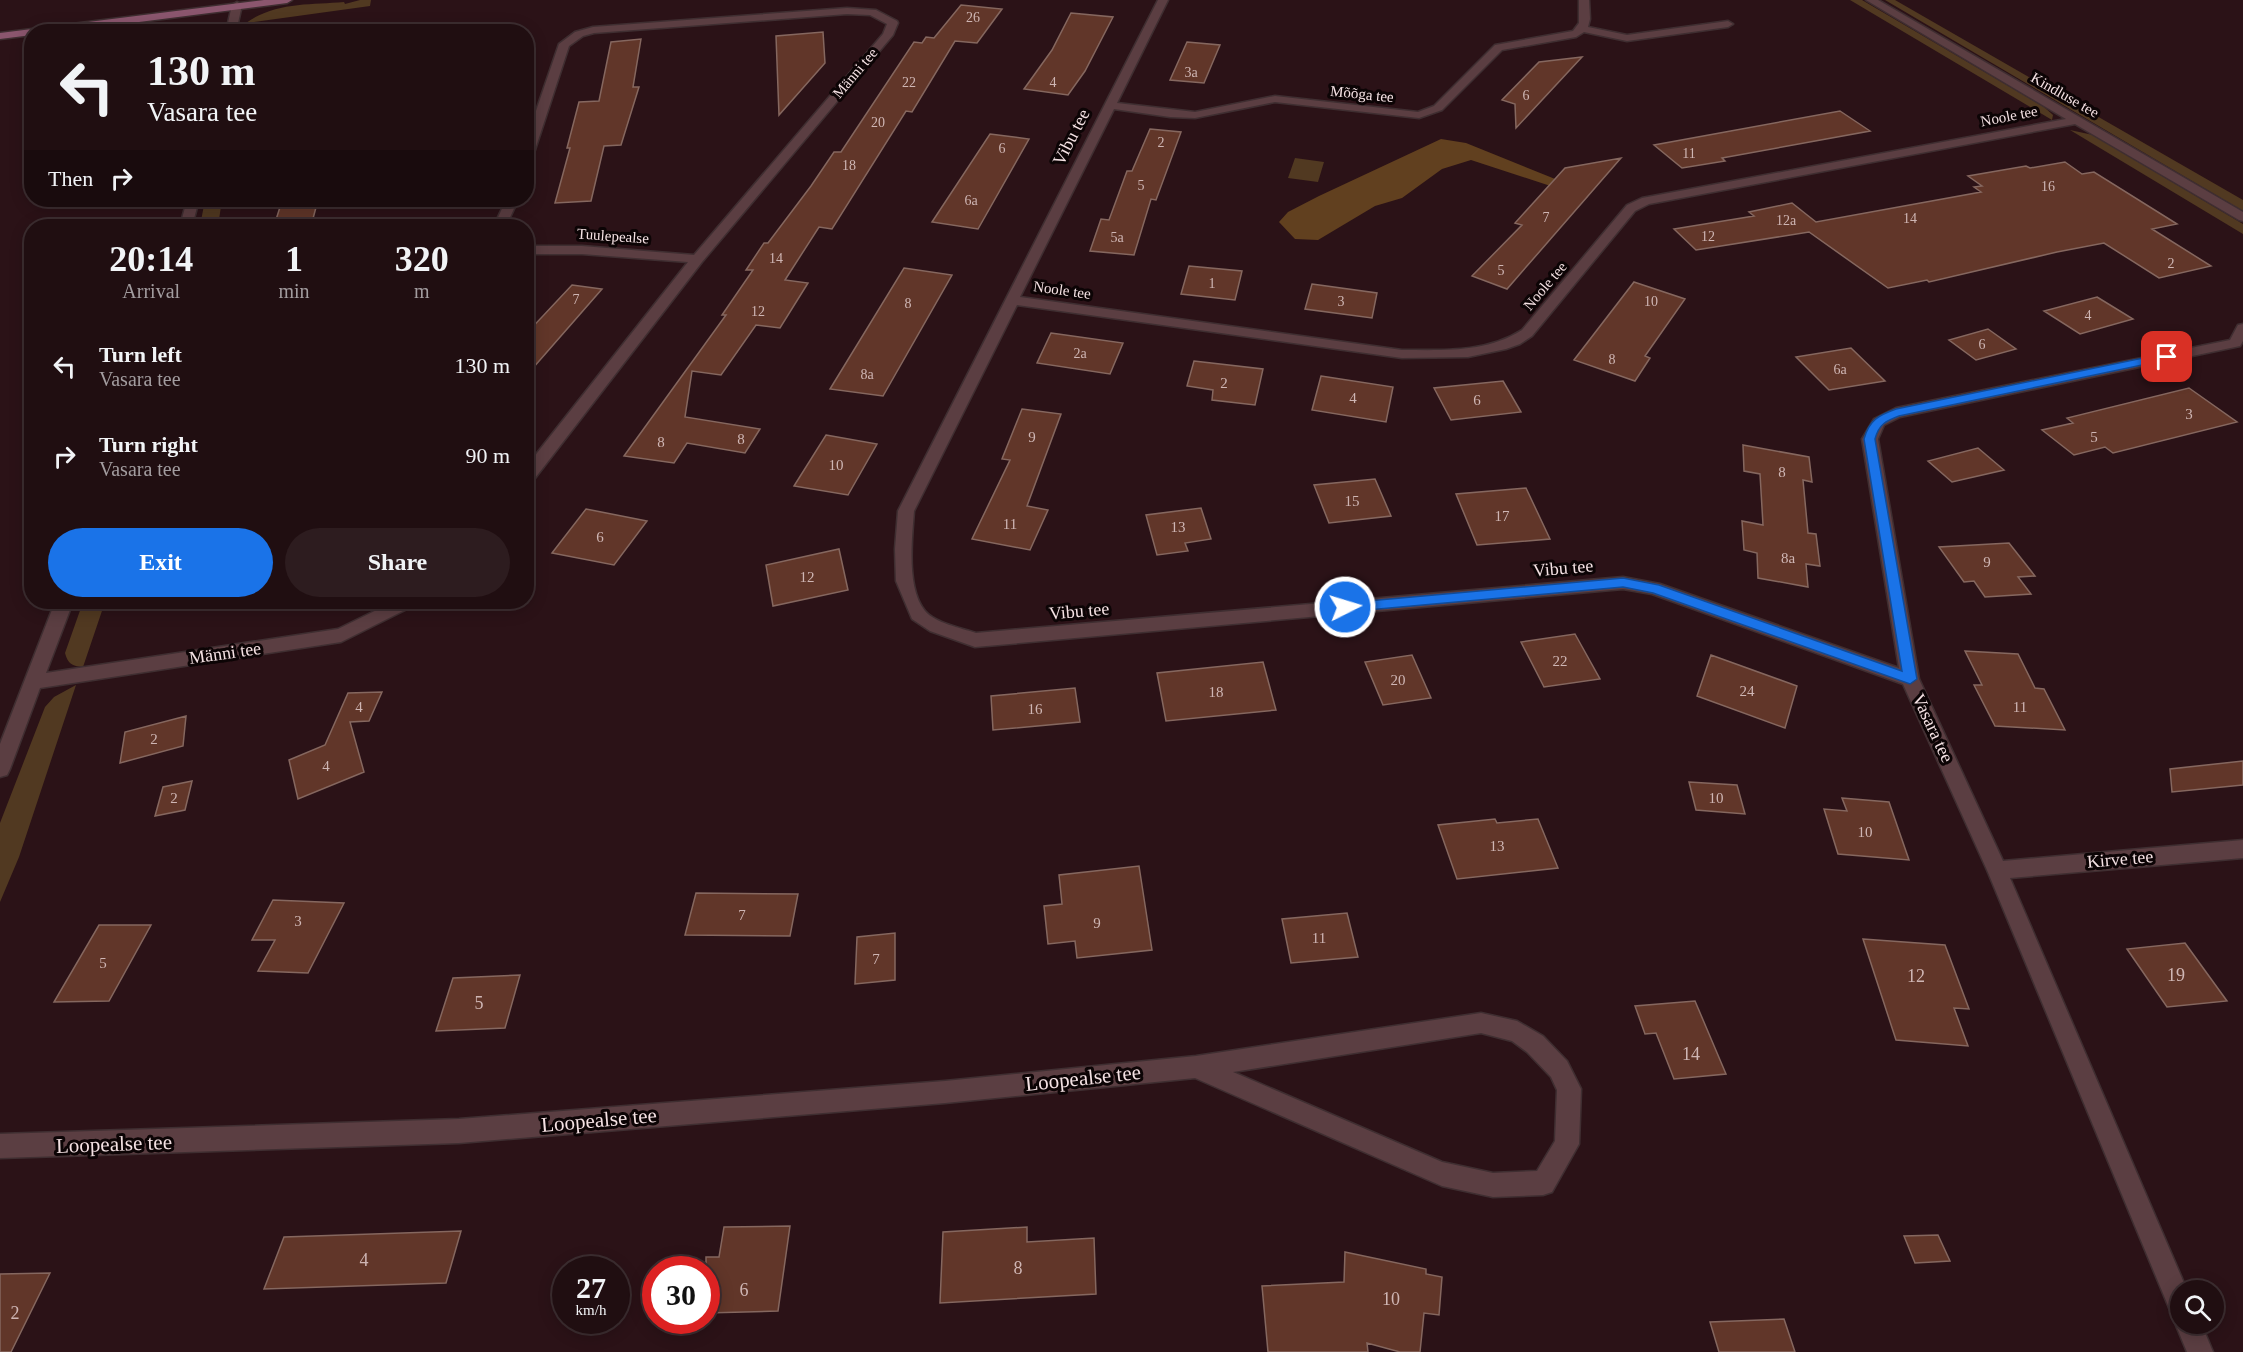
<!DOCTYPE html>
<meta charset="utf-8">
<style>
:root{--surface:#200e11;--page:#2d1c1f;--text:#f1f3f6;--muted:#a29c9f;--line:#3d2e31;--accent:#1a73e8}
body{margin:0;font-family:"Times New Roman",serif;background:var(--page);color:var(--text);height:100vh;display:flex;flex-direction:column;font-size:22px;white-space:nowrap}
*{box-sizing:border-box;margin:0}
p{font-size:20px;color:var(--muted)}
.icon{flex:none;width:33px;height:33px;fill:none;stroke:currentColor;stroke-width:2;stroke-linecap:round;stroke-linejoin:round}
.map{position:relative;flex:1;overflow:hidden}
.sheet{position:absolute;left:24px;top:219px;width:510px;height:390px;display:flex;flex-direction:column;background:var(--surface);border-radius:24px;box-shadow:0 3px 15px #0003,0 0 0 2px var(--line)}
.sheet>*{flex:none}
.guide{position:absolute;left:24px;top:24px;width:510px;height:183px;border-radius:24px;box-shadow:0 3px 15px #0003,0 0 0 2px var(--line);background:#200e11;color:var(--text);overflow:hidden}
.controls{position:absolute;left:2170px;top:1280px;display:grid;gap:12px}
.controls a{display:grid;place-items:center;width:54px;height:54px;border-radius:50%;background:var(--surface);box-shadow:0 3px 15px #0003,0 0 0 2px var(--line);font-size:30px}
.speed{position:absolute;left:552px;top:1256px;display:flex;gap:12px;font-size:30px;font-weight:700;text-align:center}
.speed>*{display:grid;place-content:center;width:78px;height:78px;border-radius:50%;background:var(--surface);box-shadow:0 3px 15px #0003,0 0 0 2px var(--line);line-height:1}
.speed small{font-size:15px;font-weight:400}
.speed .limit{border:9px solid #d22;background:#fff;color:#111}
.pin{position:absolute;display:grid;place-items:center;width:51px;height:51px;color:#fff;margin:-26px;border-radius:12px;box-shadow:0 3px 9px #0006}
.me{position:absolute;width:66px;margin:-33px;rotate:85deg;stroke-linejoin:round;filter:drop-shadow(0 0 4px #0008)}
.turn{display:flex;align-items:center;gap:21px;height:126px;padding:0 24px;font-size:27px}
.turn .icon{width:78px;height:78px;stroke-width:2.5}
.turn b{display:block;font-size:42px;line-height:51px}
.then{display:flex;align-items:center;height:57px;padding:0 24px;background:#0003;gap:12px;font-size:22px}
.eta{display:flex;justify-content:space-evenly;align-items:center;height:102px;text-align:center}
.eta b{font-size:36px;font-weight:700;line-height:42px}
.primary-button{display:flex;gap:12px;margin-top:auto;padding:12px 24px}
.primary-button a{flex:1;height:69px;border-radius:36px;background:var(--accent);color:#fff;font-size:24px;font-weight:700;line-height:69px;text-align:center}
.primary-button a+a{background:var(--page);color:var(--text)}
ul{padding:0;list-style:none}
li{display:flex;align-items:center;gap:18px;height:90px;padding:0 24px}
li div{flex:1}
li b{display:block;font-size:22px}
li em{font-style:normal}
.map>svg:first-child{display:block}
.green{fill:#513921}
.forest{fill:#61401f}
.building{fill:#613629;stroke:#85675f;stroke-width:1.5}
.lines{fill:none;stroke-linecap:round;stroke-linejoin:round}
.street-casing{stroke:#3f2e31;stroke-width:3}
.secondary-casing{stroke:#3f2e31;stroke-width:3}
.street{fill:#5b3e42;fill-rule:evenodd}
.secondary{fill:#8b566e;fill-rule:evenodd}
.route{fill:#1a73e8;stroke:#114b97;stroke-width:1.5}
.labels{text-anchor:middle;stroke-width:6;stroke-linejoin:round;paint-order:stroke}
.far-number-label{font-size:14px;fill:#cfb6b4}
.far-street-label{font-size:15px;fill:#f4e1e3;stroke:#0c0405}
.number-label{font-size:15px;fill:#cfb6b4}
.street-label{font-size:18px;fill:#f4e1e3;stroke:#0c0405}
.near-number-label{font-size:18px;fill:#cfb6b4}
.near-street-label{font-size:21px;fill:#f4e1e3;stroke:#0c0405}
</style>
<div class="map">
<svg width="2243" height="1352" viewBox="0 0 2243 1352">
<rect width="100%" height="100%" fill="#2b1217"/>
<path class="green" d="M360 0H371L370 6 246 23C275 2 310 5 344 2L345 4Z
M1850 0H1862L2044 107 2053 115 2052 120Z
M1885 0H1895L2243 200V211Z
M2070 130 2093 135 2243 224V234Z
M1295 158 1324 162 1318 182 1288 178Z
M205 200H222L218 226H200Z
M83 602H105L83 667C72 666 68 664 65 653Z
M76 685 19 857 0 902V823L45 707 54 697Z"/>
<path class="forest" d="M1441 139 1466 143 1590 193 1587 198 1471 160 1442 169 1402 198 1375 206 1318 240 1295 239 1279 222 1288 212 1319 196Z"/>
<path class="building" d="M961 5 1002 9 977 43 955 41 912 112 906 111 832 229 819 227 785 280 808 283 780 328 756 325 721 375 692 371 685 417 760 429 745 453 687 443 674 463 624 456 726 315H722L753 270H746L764 243H768L811 186 834 152H841L914 42 922 43 926 37 934 38Z
M1071 13 1113 17 1085 71 1068 95 1024 89 1052 50Z
M823 32 825 63 779 115 776 36Z
M641 39 633 87H639L621 145 604 146 591 201 555 203 570 148H567L579 102 599 101 611 42Z
M1187 42 1220 45 1204 83 1170 80Z
M1582 57 1516 128 1515 104 1502 100 1539 62Z
M1840 111 1870 131 1722 158 1725 161 1682 168 1654 145Z
M1150 129 1181 132 1156 200 1151 199 1134 255 1090 251 1101 219 1109 220 1127 171H1132Z
M990 134 1029 139 978 229 932 222Z
M1621 158 1507 289 1472 276 1522 225 1515 223 1565 168Z
M2065 162 2082 174 2094 172 2177 224 2152 229 2211 266 2159 278 2104 243 2057 252 1929 282 1927 280 1888 288 1809 232 1696 250 1674 229 1754 216 1749 212 1792 203 1816 222 1981 192 1974 187 1982 186 1968 176 2026 166 2030 168Z
M318 200 311 226H274L281 204Z
M1189 266 1242 271 1235 300 1181 294Z
M904 268 952 275 883 396 830 389Z
M1634 282 1685 299 1645 356 1650 358 1635 381 1574 360Z
M1312 284 1377 293 1372 318 1305 309Z
M572 285 602 289 526 376V334Z
M2097 297 2133 319 2080 334 2044 311Z
M1988 329 2016 349 1976 360 1949 340Z
M1051 333 1123 343 1110 374 1037 363Z
M1851 348 1885 381 1829 390 1796 357Z
M1194 361 1263 369 1255 405 1212 400 1213 390 1187 386Z
M1321 376 1393 387 1386 422 1312 410Z
M1503 381 1521 412 1451 420 1434 388Z
M2189 388 2237 422 2113 453 2105 447 2074 455 2042 430 2073 423 2067 418Z
M1022 409 1061 414 1027 506 1048 510 1030 550 972 539 1010 460 1002 459Z
M826 435 877 444 848 495 794 486Z
M1743 445 1809 457 1812 482 1803 480 1808 533 1816 534 1820 566 1806 564 1808 587 1758 578 1757 553 1744 550 1742 521 1763 525 1760 474 1744 471Z
M1978 448 2004 470 1952 482 1928 461Z
M1375 479 1391 516 1329 523 1314 485Z
M1526 488 1550 539 1477 545 1456 494Z
M1201 508 1211 539 1185 543 1188 551 1157 555 1146 515Z
M586 509 647 521 614 565 552 553Z
M2009 543 2035 576 2018 577 2031 594 1985 597 1974 581 1964 582 1939 547Z
M839 549 848 590 773 606 766 565Z
M1575 634 1600 679 1544 687 1521 642Z
M1965 651 2018 654 2035 688 2044 689 2065 730 1995 726 1974 685H1982Z
M1412 655 1431 698 1383 705 1365 662Z
M1711 655 1797 686 1785 728 1697 696Z
M1263 662 1276 710 1166 721 1157 673Z
M1075 688 1080 722 993 730 991 696Z
M382 692 369 721 350 722 364 772 298 799 289 760 325 745 348 693Z
M186 716 183 746 120 763 125 732Z
M2243 761V785L2172 792 2170 769Z
M192 781 185 810 155 816 163 787Z
M1689 782 1737 785 1745 814 1696 810Z
M1842 798 1889 802 1909 860 1838 854 1824 809 1847 811Z
M1495 819 1497 823 1538 819 1558 868 1457 879 1438 825Z
M1139 866 1152 950 1077 958 1075 941 1048 944 1044 906 1062 904 1059 875Z
M696 893 798 894 790 936 685 935Z
M273 900 344 903 308 973 258 971 275 940H252Z
M1347 913 1358 957 1291 963 1282 919Z
M99 925H151L109 1001 54 1002Z
M895 933V980L855 984 857 937Z
M1863 939 1945 945 1969 1009 1954 1008 1968 1046 1896 1040Z
M2185 943 2227 1001 2167 1007 2127 949Z
M520 975 505 1028 436 1031 453 978Z
M1695 1001 1726 1074 1674 1079 1656 1033 1645 1034 1635 1006Z
M790 1226 778 1311 706 1313V1257H719L724 1227Z
M1027 1227V1242L1094 1238 1096 1294 940 1303 943 1232Z
M461 1231 446 1283 264 1289 284 1237Z
M1938 1235 1950 1261 1915 1263 1904 1236Z
M1345 1252 1426 1269V1274L1442 1277 1439 1315 1424 1313 1420 1352H1400L1367 1343 1368 1352H1268L1262 1286 1344 1282Z
M50 1273 11 1352H0V1274Z
M1784 1319 1795 1352H1719L1710 1322Z"/>
<g class="lines">
<defs>
<path id="street" d="M1158 0H1168L1117 103 1195 112 1275 96 1418 112 1434 106 1495 45 1573 31 1579 23V0H1589L1590 19 1588 27 1627 35 1728 21 1733 24 1728 27 1627 41 1584 32 1576 37 1502 50 1442 110 1419 118 1275 102 1195 118 1170 117 1114 109 1020 297 1402 350C1443 350 1486 353 1522 330L1627 205 1642 198 2066 119 1866 0H1878L2243 212V221L2239 220 2075 124 1649 204 1635 211 1532 336 1520 344 1506 349 1468 357 1402 358 1017 305 914 511C912 538 906 588 925 611 935 623 961 628 976 633L1623 577 1660 584 1899 668 1862 439 1874 419 1896 408 2230 340 2238 325 2243 324V341L2240 346 1900 417 1884 425 1878 439 1919 679 2003 861 2243 840V858L2010 878 2187 1290H2181V1323H2201L2213 1352H2187L2175 1323 2177 1317 2172 1315 1987 870 1903 684 1652 594 1623 589 975 647 930 631 912 619 896 581 895 549 898 511Z
M237 2 242 5 236 32H226L232 5Z
M847 8 876 10 897 21 898 23 893 35 702 262 532 482 526 483V467L688 262 582 254H526V246H582L694 255 883 34 887 24 870 15 847 14 594 33 583 36 569 46 532 159 526 162V140L559 44 575 32 593 27Z
M187 200H199L192 226H180Z
M506 200H518L506 226H494Z
M55 602H73L46 673 338 629 393 602H416L413 606 341 642 40 688 10 769 7 775 0 777V744Z
M1481 1013 1517 1021 1543 1036 1567 1061 1581 1089 1579 1144 1552 1192 1543 1195 1493 1197 1442 1186 1195 1078 945 1103 459 1143 0 1158V1134L459 1119 945 1081 1196 1056ZM1481 1033 1512 1041 1527 1052 1551 1077 1557 1090 1555 1141 1537 1171 1493 1173 1442 1162 1233 1072Z"/>
<path id="secondary" d="M264 0H292L287 3 61 32H32V35L0 39V33Z"/>
</defs>
<use href="#street" class="street-casing"/>
<use href="#secondary" class="secondary-casing"/>
<use href="#street" class="street"/>
<use href="#secondary" class="secondary"/>
</g>
<path class="route" d="M2167 353 2171 354V359L1899 416C1886 421 1879 424 1875 439L1917 679 1910 684 1653 593 1623 587 1345 612 1338 607 1345 603 1623 578 1659 585 1902 671 1864 439C1869 420 1879 415 1896 409Z"/>
<g class="labels">
<g class="far-number-label">
<text x="973" y="22">26</text>
<text x="1191" y="77">3a</text>
<text x="909" y="87">22</text>
<text x="1053" y="87">4</text>
<text x="1526" y="100">6</text>
<text x="878" y="127">20</text>
<text x="1161" y="147">2</text>
<text x="1002" y="153">6</text>
<text x="1689" y="158">11</text>
<text x="849" y="170">18</text>
<text x="1141" y="190">5</text>
<text x="2048" y="191">16</text>
<text x="971" y="205">6a</text>
<text x="1546" y="222">7</text>
<text x="1910" y="223">14</text>
<text x="1786" y="225">12a</text>
<text x="1708" y="241">12</text>
<text x="1117" y="242">5a</text>
<text x="776" y="263">14</text>
<text x="2171" y="268">2</text>
<text x="1501" y="275">5</text>
<text x="1212" y="288">1</text>
<text x="576" y="304">7</text>
<text x="1341" y="306">3</text>
<text x="1651" y="306">10</text>
<text x="908" y="308">8</text>
<text x="758" y="316">12</text>
<text x="2088" y="320">4</text>
<text x="1982" y="349">6</text>
<text x="1080" y="358">2a</text>
<text x="1612" y="364">8</text>
<text x="1840" y="374">6a</text>
<text x="867" y="379">8a</text>
</g>
<g class="far-street-label">
<text transform="translate(855 73) rotate(-50)" y="5">Männi tee</text>
<text transform="translate(1362 94) rotate(6)" y="5">Mõõga tee</text>
<text transform="translate(2065 95) rotate(30)" y="5">Kindluse tee</text>
<text transform="translate(2009 116) rotate(-11)" y="5">Noole tee</text>
<text transform="translate(613 236) rotate(4)" y="5">Tuulepealse</text>
<text transform="translate(1545 286) rotate(-50)" y="5">Noole tee</text>
<text transform="translate(1062 290) rotate(8)" y="5">Noole tee</text>
</g>
<g class="number-label">
<text x="1224" y="388">2</text>
<text x="1353" y="403">4</text>
<text x="1477" y="405">6</text>
<text x="2189" y="419">3</text>
<text x="1032" y="442">9</text>
<text x="2094" y="442">5</text>
<text x="741" y="444">8</text>
<text x="661" y="447">8</text>
<text x="836" y="470">10</text>
<text x="1782" y="477">8</text>
<text x="1352" y="506">15</text>
<text x="1502" y="521">17</text>
<text x="1010" y="529">11</text>
<text x="1178" y="532">13</text>
<text x="600" y="542">6</text>
<text x="1788" y="563">8a</text>
<text x="1987" y="567">9</text>
<text x="807" y="582">12</text>
<text x="1560" y="666">22</text>
<text x="1398" y="685">20</text>
<text x="1747" y="696">24</text>
<text x="1216" y="697">18</text>
<text x="359" y="712">4</text>
<text x="2020" y="712">11</text>
<text x="1035" y="714">16</text>
<text x="154" y="744">2</text>
<text x="326" y="771">4</text>
<text x="174" y="803">2</text>
<text x="1716" y="803">10</text>
<text x="1865" y="837">10</text>
<text x="1497" y="851">13</text>
<text x="742" y="920">7</text>
<text x="298" y="926">3</text>
<text x="1097" y="928">9</text>
<text x="1319" y="943">11</text>
<text x="876" y="964">7</text>
<text x="103" y="968">5</text>
</g>
<g class="street-label">
<text transform="translate(1071 137) rotate(-63)" y="6">Vibu tee</text>
<text transform="translate(1563 568) rotate(-5)" y="6">Vibu tee</text>
<text transform="translate(1079 611) rotate(-5)" y="6">Vibu tee</text>
<text transform="translate(225 653) rotate(-8)" y="6">Männi tee</text>
<text transform="translate(1933 728) rotate(65)" y="6">Vasara tee</text>
<text transform="translate(2120 859) rotate(-5)" y="6">Kirve tee</text>
</g>
<g class="near-number-label">
<text x="2176" y="981">19</text>
<text x="1916" y="982">12</text>
<text x="479" y="1009">5</text>
<text x="1691" y="1060">14</text>
<text x="364" y="1266">4</text>
<text x="1018" y="1274">8</text>
<text x="744" y="1296">6</text>
<text x="1391" y="1305">10</text>
<text x="15" y="1319">2</text>
</g>
<g class="near-street-label">
<text transform="translate(1083 1078) rotate(-6)" y="7">Loopealse tee</text>
<text transform="translate(599 1120) rotate(-5)" y="7">Loopealse tee</text>
<text transform="translate(114 1144) rotate(-2)" y="7">Loopealse tee</text>
</g>
</g>
</svg>
<div class="controls">
<a><svg class="icon" aria-label="search" viewBox="0 0 24 24"><circle cx="10" cy="10" r="6"/><path d="M15 15l6 6"/></svg></a>
</div>
<div class="speed"><div>27<small>km/h</small></div><div class="limit">30</div></div>
<div class="pin" style="left:2167px;top:357px;background:#d93025"><svg class="icon" aria-label="arrive" viewBox="0 0 24 24"><path d="M6 21V4h12l-3 4 3 4H6"/></svg></div>
<svg class="me" style="left:1345px;top:607px" viewBox="-20 -20 40 40"><circle r="17" fill="#1a73e8" stroke="#fff" stroke-width="3"/><path d="M0-11L8 9 0 5-8 9z" fill="#fff"/></svg>
<div class="guide">
<div class="turn"><svg class="icon" aria-label="left" viewBox="0 0 24 24"><path d="M17 20v-9H6M10 6l-5 5 5 5"/></svg><div><b>130 m</b>Vasara tee</div></div>
<div class="then">Then<svg class="icon" aria-label="right" viewBox="0 0 24 24"><path d="M7 20v-9h11M14 6l5 5-5 5"/></svg></div>
</div>
<section class="sheet">
<div class="eta">
<div><b>20:14</b><p>Arrival</p></div>
<div><b>1</b><p>min</p></div>
<div><b>320</b><p>m</p></div>
</div>
<ul>
<li><svg class="icon" aria-label="left" viewBox="0 0 24 24"><path d="M17 20v-9H6M10 6l-5 5 5 5"/></svg><div><b>Turn left</b><p>Vasara tee</p></div><em>130 m</em></li>
<li><svg class="icon" aria-label="right" viewBox="0 0 24 24"><path d="M7 20v-9h11M14 6l5 5-5 5"/></svg><div><b>Turn right</b><p>Vasara tee</p></div><em>90 m</em></li>
</ul>
<div class="primary-button"><a>Exit</a><a>Share</a></div>
</section>
</div>
